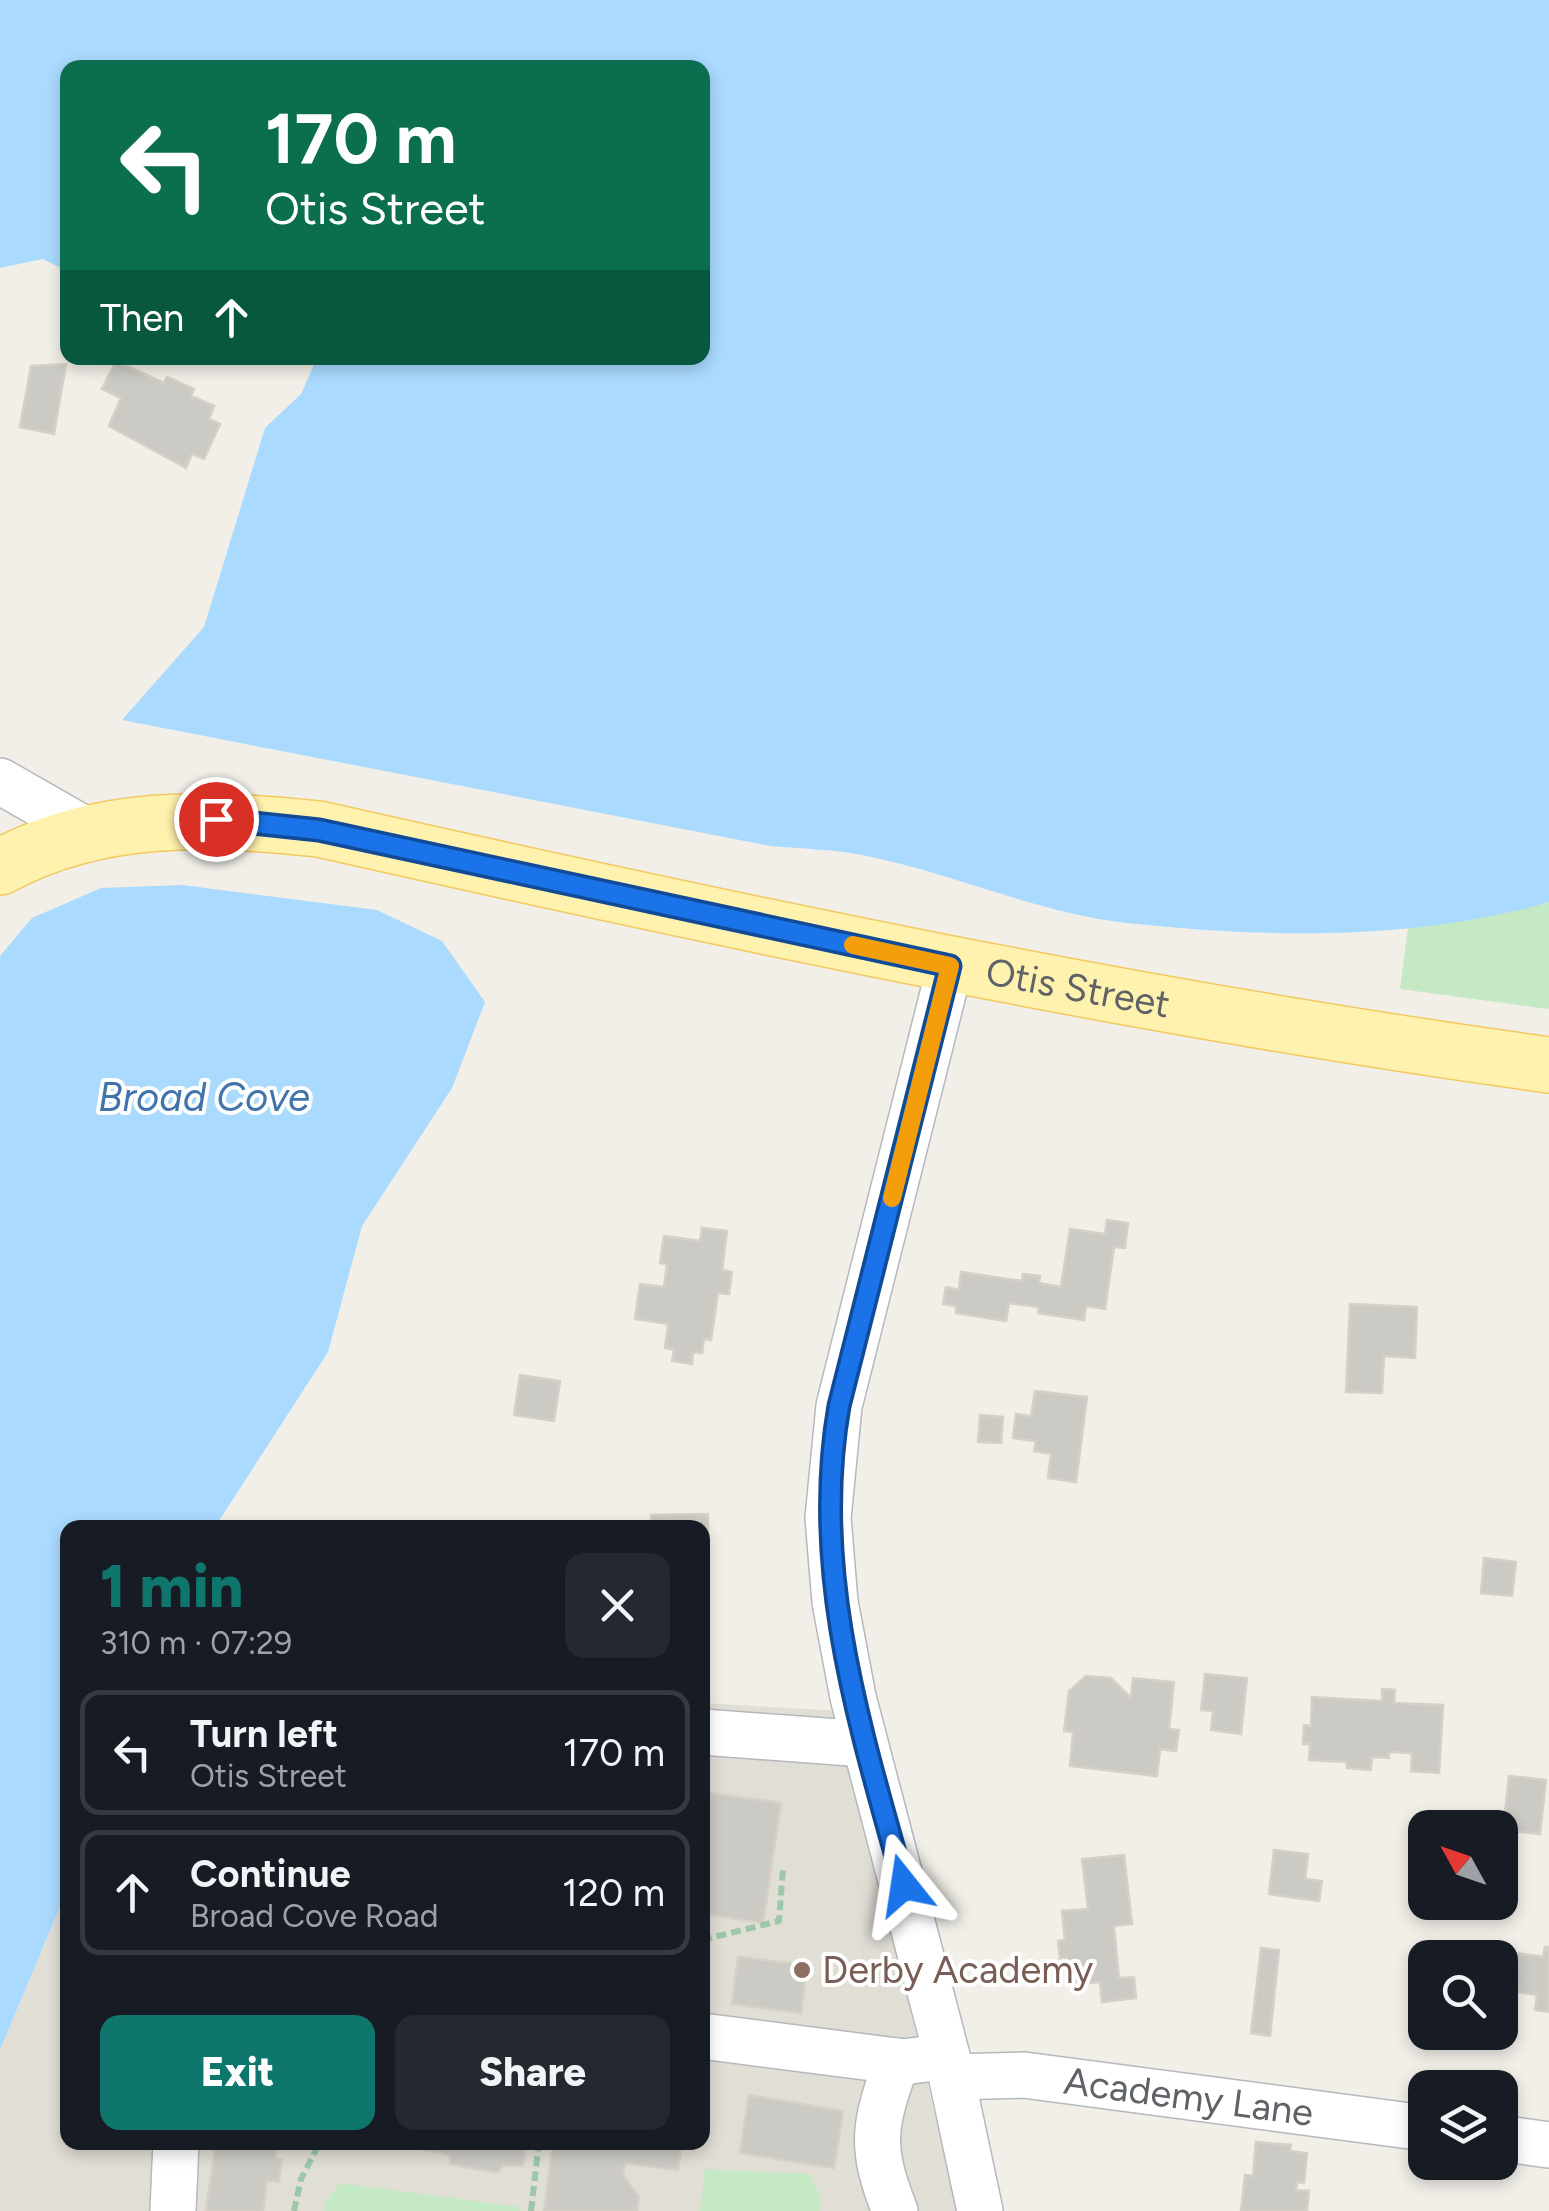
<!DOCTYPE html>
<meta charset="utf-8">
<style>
:root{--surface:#171b24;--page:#242831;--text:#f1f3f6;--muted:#9ea1a6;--line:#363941;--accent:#0f766e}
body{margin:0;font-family:Figtree,sans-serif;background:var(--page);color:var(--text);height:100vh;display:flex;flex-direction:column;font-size:38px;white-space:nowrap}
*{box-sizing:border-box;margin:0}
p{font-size:32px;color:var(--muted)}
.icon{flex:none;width:55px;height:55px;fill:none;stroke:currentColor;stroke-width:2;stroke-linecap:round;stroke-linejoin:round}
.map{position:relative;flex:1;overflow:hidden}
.sheet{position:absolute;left:60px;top:1520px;width:650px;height:630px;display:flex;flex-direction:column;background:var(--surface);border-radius:20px;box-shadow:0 5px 15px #0003}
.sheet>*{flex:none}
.guide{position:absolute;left:60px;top:60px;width:650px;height:305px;border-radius:20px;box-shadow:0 5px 15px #0003;background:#0b6e4f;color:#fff;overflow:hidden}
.needle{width:65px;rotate:310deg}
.controls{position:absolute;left:1408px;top:1810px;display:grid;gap:20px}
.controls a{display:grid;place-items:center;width:110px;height:110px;border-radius:20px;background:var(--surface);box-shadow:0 5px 15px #0003;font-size:50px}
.pin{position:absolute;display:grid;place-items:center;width:85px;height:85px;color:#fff;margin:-42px;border:5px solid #fff;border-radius:50%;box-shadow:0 2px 10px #0007}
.me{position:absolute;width:110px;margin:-55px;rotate:345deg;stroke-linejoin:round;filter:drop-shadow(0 0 8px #0008)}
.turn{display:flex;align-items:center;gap:35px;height:210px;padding:0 40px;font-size:45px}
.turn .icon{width:130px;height:130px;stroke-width:2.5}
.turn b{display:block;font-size:70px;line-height:85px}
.then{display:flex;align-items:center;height:95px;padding:0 40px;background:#0003;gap:20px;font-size:38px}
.round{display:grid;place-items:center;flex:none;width:105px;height:105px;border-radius:20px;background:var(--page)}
.overview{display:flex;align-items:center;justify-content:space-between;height:170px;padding:0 40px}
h1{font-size:60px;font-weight:800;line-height:75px;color:var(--accent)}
.primary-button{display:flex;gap:20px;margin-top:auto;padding:20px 40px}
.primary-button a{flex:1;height:115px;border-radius:20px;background:var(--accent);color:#fff;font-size:40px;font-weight:800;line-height:115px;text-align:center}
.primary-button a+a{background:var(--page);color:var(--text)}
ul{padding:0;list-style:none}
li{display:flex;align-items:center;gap:30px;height:125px;margin:0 20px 15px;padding:0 20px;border:5px solid var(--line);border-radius:20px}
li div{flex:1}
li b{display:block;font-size:38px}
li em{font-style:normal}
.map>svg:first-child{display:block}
.education{fill:#e1ded6}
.green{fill:#c5e8c5}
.water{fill:#aadaff}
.building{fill:#cccac5;stroke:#d6d1c6;stroke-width:2.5}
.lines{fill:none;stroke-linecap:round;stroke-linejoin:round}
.minor-casing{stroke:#b5b8bc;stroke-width:48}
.major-casing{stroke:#f2c960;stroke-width:58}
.path{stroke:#9cc7a9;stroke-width:6;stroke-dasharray:10 5;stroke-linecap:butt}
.minor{stroke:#fff;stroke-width:45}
.major{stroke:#fff2af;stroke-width:55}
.route-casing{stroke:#114b97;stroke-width:25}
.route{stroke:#1a73e8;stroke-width:18}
.slow{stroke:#f59e0b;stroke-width:18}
.education-dot{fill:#8d6e63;stroke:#fff;stroke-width:4}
.labels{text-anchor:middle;stroke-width:8;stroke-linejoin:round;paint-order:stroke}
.street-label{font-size:38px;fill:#5f6368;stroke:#fff}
.education-label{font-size:38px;fill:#785e54;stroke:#fff;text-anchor:start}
.water-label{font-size:40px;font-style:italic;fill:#4174aa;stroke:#fff}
</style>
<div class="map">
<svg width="1549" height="2211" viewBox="0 0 1549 2211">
<rect width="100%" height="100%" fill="#f1efe8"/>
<path class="education" d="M703 1703 841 1711 957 2211H0V2050L67 1890 68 2142H702Z"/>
<path class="green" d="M1549 902V1009L1400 989 1408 928Z
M705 2169 810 2174 821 2197 820 2211H700Z
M340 2183 520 2207V2211H323L325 2202Z"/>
<path class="water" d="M0 0H1549V902C1412 941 1267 938 1127 923 1036 913 951 872 862 855 832 849 801 849 771 846L122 720 204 627 265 428 301 394 317 358H702V68H68L67 271 43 259 0 268Z
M182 885 377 910 442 941 485 1002 452 1088 362 1226 328 1352 215 1527 68 1528 67 1890 0 2050V956L32 918 101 888Z"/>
<path class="building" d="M116 361 164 383 167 377 194 389 191 396 214 406 209 419 220 424 204 459 192 454 186 468 109 426 121 398 102 389Z
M66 364 54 434 20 427 31 366Z
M1107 1220 1128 1223 1125 1248 1114 1247 1105 1309 1086 1306 1084 1320 1038 1313 1039 1307 1009 1303 1006 1321 956 1313V1306L943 1304 946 1287 959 1290 961 1272 1022 1281 1023 1274 1040 1276 1039 1283 1061 1287 1070 1229 1105 1234Z
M702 1228 727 1231 722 1270 732 1272 729 1294 718 1293 711 1340 704 1339 702 1353 693 1352 692 1364 672 1361 674 1350 665 1348 668 1324 635 1319 640 1284 664 1287 667 1264 660 1263 664 1236 700 1241Z
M1350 1304 1417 1307 1415 1358 1384 1356 1382 1393 1346 1392Z
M520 1375 560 1381 554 1421 514 1415Z
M1035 1391 1087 1397 1076 1482 1048 1478 1051 1454 1034 1451 1036 1441 1013 1438 1016 1414 1031 1416Z
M980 1415 1003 1417 1001 1443 978 1442Z
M708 1514V1539H702V1528L641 1526H652L651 1515Z
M1484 1558 1516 1562 1512 1596 1481 1593Z
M1205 1674 1247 1678 1241 1734 1211 1730 1213 1711 1201 1710Z
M1086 1676 1111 1678 1131 1698 1133 1678 1174 1682 1169 1729 1179 1730 1176 1751 1160 1749 1157 1776 1070 1766 1073 1732 1064 1731 1069 1691Z
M1382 1689 1395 1690 1394 1703 1443 1705 1439 1773 1411 1771 1412 1753 1389 1752V1758L1372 1757 1371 1770 1347 1768V1762L1309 1760 1310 1744H1303L1304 1725 1311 1726 1312 1697 1382 1701Z
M1509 1776 1546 1780 1540 1834 1503 1830Z
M702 1792 781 1803 763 1923 705 1914 708 1892 702 1891Z
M1274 1850 1308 1854 1305 1879 1322 1881 1319 1901 1269 1894Z
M1124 1855 1132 1924 1114 1926 1119 1978 1134 1977 1136 1998 1102 2002 1100 1982 1070 1985 1067 1958 1060 1959 1058 1941 1065 1940 1062 1911 1088 1909 1082 1859Z
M1545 1947H1549V2012L1535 2010 1537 1995 1511 1991 1513 1978 1505 1977 1509 1952 1543 1957Z
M1261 1948 1279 1950 1270 2036 1251 2033Z
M738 1957 807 1965 801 2013 732 2004Z
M749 2095 843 2111 834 2168 740 2153Z
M216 2142H278L275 2159 282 2160 279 2182 267 2181 263 2211H206Z
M385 2142H527L523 2166 503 2165 497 2173 450 2164V2155Z
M553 2142H682L678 2170 625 2163 623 2175 639 2197 637 2211H544Z
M1256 2142 1291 2145 1290 2151 1307 2153 1304 2183 1297 2182 1296 2190 1309 2191 1307 2211H1241L1245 2175 1253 2176Z"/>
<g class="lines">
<defs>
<g id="minor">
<path d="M0 781 89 832"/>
<path d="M950 966 839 1406 828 1518 835 1602 853 1697 947 2056 980 2211"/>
<path d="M702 1732 865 1744"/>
<path d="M702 2036 904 2062 947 2056"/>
<path id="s1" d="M952 2077 1024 2075 1425 2128"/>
<path d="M1500 2138 1549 2145"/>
<path d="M173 2211 176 2142"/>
<path d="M895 2211C869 2146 874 2125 897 2061"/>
</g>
<g id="major">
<path id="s2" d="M0 867C101 812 209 818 319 829 727 921 1135 1008 1549 1065"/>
</g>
</defs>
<use href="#minor" class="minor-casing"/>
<use href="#major" class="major-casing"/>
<path class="path" d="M702 1940 779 1921 783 1869
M294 2211 301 2179 320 2142
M531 2211 539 2142"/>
<use href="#minor" class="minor"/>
<use href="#major" class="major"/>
</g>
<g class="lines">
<defs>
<path id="route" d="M216 819 319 830 950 966 839 1406C810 1571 860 1727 904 1885"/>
</defs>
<use href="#route" class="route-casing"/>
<use href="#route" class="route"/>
<path class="slow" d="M853 945 950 966 892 1198"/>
</g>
<circle class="education-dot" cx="802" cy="1970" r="10"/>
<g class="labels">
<g class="street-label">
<text dy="13" stroke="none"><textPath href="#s2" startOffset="1102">Otis Street</textPath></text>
<text dy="13" stroke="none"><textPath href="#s1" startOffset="238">Academy Lane</textPath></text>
</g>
<g class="education-label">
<text x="822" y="1983">Derby Academy</text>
</g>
<g class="water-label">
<text x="204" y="1111">Broad Cove</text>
</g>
</g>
</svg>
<div class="controls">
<a><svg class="needle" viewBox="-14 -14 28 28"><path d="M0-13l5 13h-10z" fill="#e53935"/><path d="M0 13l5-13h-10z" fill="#9ea1a6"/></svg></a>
<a><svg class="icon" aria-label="search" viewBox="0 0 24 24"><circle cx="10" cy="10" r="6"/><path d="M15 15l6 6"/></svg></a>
<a><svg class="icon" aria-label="layers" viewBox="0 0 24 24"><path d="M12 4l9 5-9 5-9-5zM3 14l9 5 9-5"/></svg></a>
</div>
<div class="pin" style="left:216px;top:819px;background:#d93025"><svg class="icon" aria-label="arrive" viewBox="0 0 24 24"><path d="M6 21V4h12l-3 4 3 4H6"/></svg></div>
<svg class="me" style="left:904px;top:1885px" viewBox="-20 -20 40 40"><path d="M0-17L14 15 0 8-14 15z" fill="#1a73e8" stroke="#fff" stroke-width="4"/></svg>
<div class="guide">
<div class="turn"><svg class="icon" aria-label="left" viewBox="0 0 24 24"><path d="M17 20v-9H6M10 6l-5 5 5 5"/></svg><div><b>170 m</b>Otis Street</div></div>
<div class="then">Then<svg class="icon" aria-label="ahead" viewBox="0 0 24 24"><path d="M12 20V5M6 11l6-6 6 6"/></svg></div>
</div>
<section class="sheet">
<div class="overview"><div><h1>1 min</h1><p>310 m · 07:29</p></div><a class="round"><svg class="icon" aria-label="close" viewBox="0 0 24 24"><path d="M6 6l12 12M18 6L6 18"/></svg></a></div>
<ul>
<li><svg class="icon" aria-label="left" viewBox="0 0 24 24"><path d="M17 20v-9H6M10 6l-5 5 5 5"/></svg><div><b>Turn left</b><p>Otis Street</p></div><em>170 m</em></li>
<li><svg class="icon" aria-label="ahead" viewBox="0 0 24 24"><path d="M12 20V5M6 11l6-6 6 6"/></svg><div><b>Continue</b><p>Broad Cove Road</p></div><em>120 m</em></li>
</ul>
<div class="primary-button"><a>Exit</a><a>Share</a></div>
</section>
</div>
